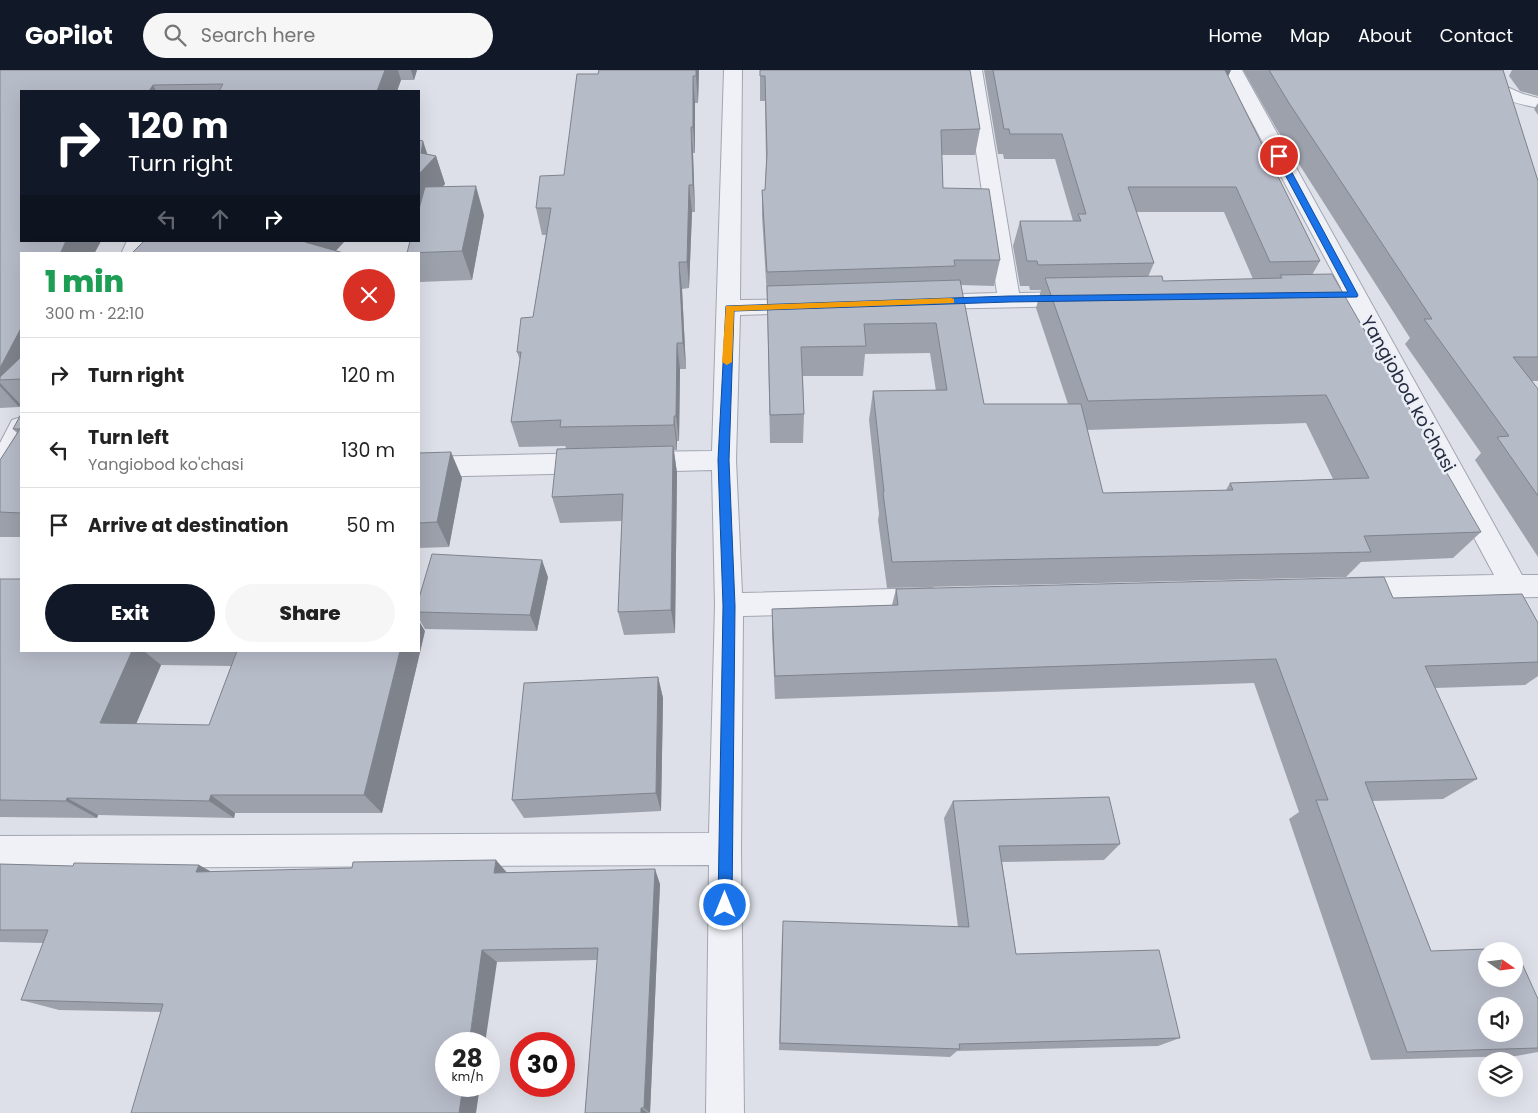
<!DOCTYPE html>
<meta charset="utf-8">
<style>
:root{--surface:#fff;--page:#f6f6f6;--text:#222;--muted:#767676;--line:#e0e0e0;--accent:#111827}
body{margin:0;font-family:Poppins,sans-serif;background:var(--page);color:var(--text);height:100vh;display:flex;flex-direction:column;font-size:19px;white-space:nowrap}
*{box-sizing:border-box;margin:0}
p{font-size:16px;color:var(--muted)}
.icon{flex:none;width:28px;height:28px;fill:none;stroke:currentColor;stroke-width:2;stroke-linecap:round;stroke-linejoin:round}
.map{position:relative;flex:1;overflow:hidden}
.details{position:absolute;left:20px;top:182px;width:400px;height:400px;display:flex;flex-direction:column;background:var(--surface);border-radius:0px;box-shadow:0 5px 20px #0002}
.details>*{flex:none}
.top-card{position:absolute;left:20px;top:20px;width:400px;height:152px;border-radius:0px;box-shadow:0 5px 20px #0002;background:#111827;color:#fff;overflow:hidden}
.needle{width:32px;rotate:104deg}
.fabs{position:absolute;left:1478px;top:872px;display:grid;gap:10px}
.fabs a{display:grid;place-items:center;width:45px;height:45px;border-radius:50%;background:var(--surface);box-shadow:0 5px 20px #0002;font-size:25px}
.speed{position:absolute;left:435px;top:962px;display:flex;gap:10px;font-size:25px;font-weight:700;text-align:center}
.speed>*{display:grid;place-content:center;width:65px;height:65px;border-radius:50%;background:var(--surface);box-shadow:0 5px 20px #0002;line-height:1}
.speed small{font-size:12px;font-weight:400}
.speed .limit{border:8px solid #d22;background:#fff;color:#111}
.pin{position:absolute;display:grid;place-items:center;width:42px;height:42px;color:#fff;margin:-21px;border:2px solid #fff;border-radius:50%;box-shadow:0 1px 5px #0007}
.me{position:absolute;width:55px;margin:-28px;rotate:0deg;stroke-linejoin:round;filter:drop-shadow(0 0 4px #0008)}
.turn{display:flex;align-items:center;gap:18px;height:105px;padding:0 25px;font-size:22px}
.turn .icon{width:65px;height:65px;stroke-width:2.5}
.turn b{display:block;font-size:35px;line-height:42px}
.lanes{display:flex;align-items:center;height:48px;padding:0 25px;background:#0003;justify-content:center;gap:25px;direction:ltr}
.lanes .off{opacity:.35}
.round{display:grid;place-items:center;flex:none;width:52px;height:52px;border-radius:26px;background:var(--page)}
.overview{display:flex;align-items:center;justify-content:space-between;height:85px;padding:0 25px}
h1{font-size:30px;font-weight:800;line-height:38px;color:#1e9e55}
.cta{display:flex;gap:10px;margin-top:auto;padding:10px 25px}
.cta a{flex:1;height:58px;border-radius:30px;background:var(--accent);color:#fff;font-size:20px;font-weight:800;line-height:58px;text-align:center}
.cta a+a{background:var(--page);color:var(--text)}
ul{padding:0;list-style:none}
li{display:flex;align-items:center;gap:15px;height:75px;padding:0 25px;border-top:1px solid var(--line)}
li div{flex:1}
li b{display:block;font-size:19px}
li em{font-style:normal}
header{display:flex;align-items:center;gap:30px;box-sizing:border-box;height:70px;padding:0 25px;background:var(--accent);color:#fff}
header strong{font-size:24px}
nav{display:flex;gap:28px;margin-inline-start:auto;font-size:18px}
.search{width:350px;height:45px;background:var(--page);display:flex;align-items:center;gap:12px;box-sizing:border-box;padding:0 18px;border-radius:28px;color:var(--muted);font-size:19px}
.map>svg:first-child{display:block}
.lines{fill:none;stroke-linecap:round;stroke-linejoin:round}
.minor-casing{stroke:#a2a6b2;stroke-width:2}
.minor{fill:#f0f1f6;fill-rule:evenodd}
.wall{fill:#9da1ac;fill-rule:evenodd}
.shaded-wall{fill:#7f838c}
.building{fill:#b6bbc8;stroke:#7f838c;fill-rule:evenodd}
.route{fill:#1a73e8;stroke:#114b97}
.slow{fill:#f59e0b}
.labels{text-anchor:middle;stroke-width:5;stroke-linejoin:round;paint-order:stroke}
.street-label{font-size:18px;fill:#252c40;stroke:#eceff6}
</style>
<header>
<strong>GoPilot</strong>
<div class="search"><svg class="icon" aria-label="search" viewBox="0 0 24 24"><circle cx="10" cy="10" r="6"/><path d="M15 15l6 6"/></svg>Search here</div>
<nav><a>Home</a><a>Map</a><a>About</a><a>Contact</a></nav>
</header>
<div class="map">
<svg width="1538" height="1043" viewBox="0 0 1538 1043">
<rect width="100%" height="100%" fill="#dde0e8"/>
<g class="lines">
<defs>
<path id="minor" d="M724 0H742L740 230 805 229 813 231 816 236 813 241 805 243 740 245 736 390 742 523 932 518 942 522 946 530 942 538 932 542 743 546 741 779 744 1043H706L709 795 0 798V766L709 763 715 535 712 400 638 402 629 399 625 392 629 385 638 382 712 381Z
M964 0H982L1019 223 1075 222 1083 224 1086 229 1083 234 1075 236 926 239 918 237 915 232 918 227 926 225 997 223Z
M1224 0H1242L1522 505H1538V527L1352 530 1342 527 1338 519 1342 511 1352 508 1494 505 1348 232 1306 233 1298 231 1295 226 1298 221 1306 219 1341 218Z
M1469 0H1487L1498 13 1523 24 1538 28V38C1507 31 1489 28 1469 0Z
M127 171H148L142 184H121Z
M21 347V380L9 405 0 408V373L12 350Z
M592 383 601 386 605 393 601 400 592 403 419 407V387Z"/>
</defs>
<use href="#minor" class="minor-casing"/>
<use href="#minor" class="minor"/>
</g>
<path class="wall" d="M0 0H417L414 10H401L397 21H21V171H101L94 184H21V335L19 337 0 338Z
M599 0H699L698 33H695V83H693L695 142H692L689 218 682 219 686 299H680L679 371H677V380H674L677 403 675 563 624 565 618 542 622 451 560 453 552 427 566 378 565 376 519 377 511 352 520 290 517 282 533 247 546 165H542L536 138 564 105 598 4Z
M760 0 980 59 975 85H942L943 118 1000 190 994 216 961 215 984 334H1068L1036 238 1041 220H1030L1029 216H1020L1013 176 1020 151H1073L1055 89H1004L1003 84H998L984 0H1231L1228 6 1320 191 1312 205 1481 462 1453 488 1361 492 1346 507 887 518 878 450 879 444 869 350 873 321H936L930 283 865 284 863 306H803L804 344 803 373H770L767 227 762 146V120H765L766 92 765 31H760ZM1136 142H1224L1253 209 1163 211 1148 207 1154 193ZM1306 353 1333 409 1230 413 1226 420 1103 423 1087 360Z
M1243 0H1503L1538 111V311H1532L1538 319V487L1475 390 1481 383 1405 274 1410 268 1276 58Z
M1512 0H1538V26L1520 21 1509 6Z
M1538 33V45L1534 39Z
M419 70 427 84 436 86 445 114 442 117 484 145 472 210 419 212V184H407V183L419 171Z
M21 344V467H0V390L17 363 13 359Z
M419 383 462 408 449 477 419 478Z
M548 507 537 561 425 559 419 549V528Z
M0 509 21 581H419L425 561 382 743H235L234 748 98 745 97 748 0 747ZM161 595 231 596 209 655 136 654Z
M896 519 1393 528 1538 553V606L1525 615 1435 618 1477 709 1443 729 1372 731 1431 881 1538 978V982L1516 986 1371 990 1289 749 1299 742 1254 613 775 629 772 564V539L892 535Z
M658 607 663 628 661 741 524 748 512 730Z
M953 731 1120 774 1104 790 1002 792 1016 884 1180 968 1158 976 957 981 950 987 779 980 782 865 958 857 944 748Z
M0 794 73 796 199 795 211 802H506L660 814 650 1043H585L597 890 497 892 161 942 59 940 21 930 43 873 0 872Z"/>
<path class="shaded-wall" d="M385 0H398L401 10 397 21H377Z
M411 0H417L414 10Z
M696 0H699L698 33 696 6Z
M1218 0H1231L1227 9Z
M693 6 695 33V83L693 57Z
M153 15 156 21H149Z
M691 57 693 83 695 142 693 115Z
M423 71 430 92 436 86 445 114 422 139 419 131V104Z
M689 115 692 142 689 218 687 192Z
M476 116 484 145 472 210 462 181Z
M66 171H101L94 184H60Z
M305 171H345L333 184 305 172Z
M679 192 682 219 686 299 683 273Z
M21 258V309L0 310V298Z
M677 273 680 299 679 371 676 346Z
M0 313 21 335 19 337 0 316Z
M674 346 677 371V380L674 355Z
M673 376 677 403 675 563 671 540Z
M451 382 462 408 449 477 437 452Z
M542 490 548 507 537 561 530 545Z
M419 551 425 561 382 743 364 725 400 581H419Z
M132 581H144L161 595 128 673 100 653Z
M658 607 663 628 661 741 656 723Z
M211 725 235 743 234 748 209 731Z
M67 728 98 745 97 748 66 731Z
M496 790 509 805 494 803Z
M199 795 226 810 196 802Z
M655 799 660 814 650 1043 644 1038Z
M482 880 497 892 485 974H469Z
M463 1016H480L476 1043H459Z
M641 1038 648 1043H641Z"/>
<path class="building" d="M0 0H385L377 21H219L223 14 153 15 149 21H21V171H66L60 184H21V258L0 298Z
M599 0H696V6H693V57H691L693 115H689L687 192H679L683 273H677L676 346H674V355L560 357 561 350 511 352 521 282H517L521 248 533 247 551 138H536L540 106 564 105 577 4H598Z
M760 0H970L980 59 941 60 943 118 989 119 1000 190H954L955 196 767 202 762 120H765L767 84 765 6H760Z
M993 0H1225L1320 191 1270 192 1236 117H1128L1154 193 1038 195 1037 191H1027L1020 151H1081L1078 144H1086L1062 64H1010L1009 59H1004Z
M1269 0H1503L1538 111V287H1513L1538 319V426L1497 367 1509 366 1424 249H1432L1289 33Z
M419 70 423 71 421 83 436 86 419 104Z
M476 116 462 181 407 183 410 171H419V139L425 117Z
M144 171H305V172L347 184H131Z
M1332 204 1481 462 1364 466 1371 482 892 492 883 423 884 422 873 321 947 320 936 253 864 254 866 276 801 277 804 344 770 345 767 216 960 210 984 334H1081L1103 423 1233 420 1230 413 1369 408 1326 325 1088 331 1045 208 1162 206 1163 211 1282 208 1280 205Z
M21 287V309L0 310V307Z
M21 344V443L0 442V390L20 359H13Z
M673 376 671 540 618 542 623 424 552 427 557 379Z
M451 382 437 452 419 453V383Z
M432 484 542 490 530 545 419 542V528Z
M1384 507 1393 528 1522 524 1538 553V592L1425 596 1477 709 1365 712 1431 881 1515 878 1538 929V978L1407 982 1316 730H1328L1276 589 775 606 772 539 898 535 896 519ZM1486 881H1514V909H1486ZM1486 936H1514V964H1486Z
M0 509H21V581H132L100 653 209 655 237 581H400L364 725H211L209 731 67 728 66 731 0 730Z
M658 607 656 723 512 730 524 613Z
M1109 727 1120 774 999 776 1016 884 1159 880 1180 968 959 974 960 979 780 973 783 851 969 857 953 731Z
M496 790 494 803 655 799 644 1038H641V1043H585L598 878 482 880 469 974H446V1016H463L459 1043H131L163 934 21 930 48 860H0V794L73 796 74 793 199 795 196 802 352 798 353 792Z"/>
<path class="route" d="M1279 84 1283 86 1358 225 1357 227 1009 232 734 241 729 390 735 536 732 835 730 840 725 842 720 840 718 835 723 536 718 390 726 236 1009 226 1348 222 1275 86Z"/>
<path class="slow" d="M951 228 954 229V233L734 241 732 292 727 295 722 292 726 236Z"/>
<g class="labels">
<g class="street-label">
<text transform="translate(1408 324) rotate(61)" y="6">Yangiobod ko'chasi</text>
</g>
</g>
</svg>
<div class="fabs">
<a><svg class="needle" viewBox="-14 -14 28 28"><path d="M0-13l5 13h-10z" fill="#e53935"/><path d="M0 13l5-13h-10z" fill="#767676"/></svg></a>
<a><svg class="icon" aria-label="sound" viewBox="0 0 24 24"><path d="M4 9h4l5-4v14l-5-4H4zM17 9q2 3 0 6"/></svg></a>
<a><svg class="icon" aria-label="layers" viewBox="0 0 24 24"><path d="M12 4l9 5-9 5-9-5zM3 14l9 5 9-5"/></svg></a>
</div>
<div class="speed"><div>28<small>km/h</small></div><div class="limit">30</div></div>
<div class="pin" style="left:1279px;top:86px;background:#d93025"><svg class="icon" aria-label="arrive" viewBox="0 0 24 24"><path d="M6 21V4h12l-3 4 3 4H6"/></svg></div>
<svg class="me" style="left:725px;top:835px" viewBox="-20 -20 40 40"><circle r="17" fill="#1a73e8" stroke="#fff" stroke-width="3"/><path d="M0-11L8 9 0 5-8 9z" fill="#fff"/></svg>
<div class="top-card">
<div class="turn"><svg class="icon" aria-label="right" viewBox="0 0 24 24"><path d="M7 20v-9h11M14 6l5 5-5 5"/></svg><div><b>120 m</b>Turn right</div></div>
<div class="lanes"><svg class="icon off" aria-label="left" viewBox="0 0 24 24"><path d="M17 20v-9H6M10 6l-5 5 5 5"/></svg><svg class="icon off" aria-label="ahead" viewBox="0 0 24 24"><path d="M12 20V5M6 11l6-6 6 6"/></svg><svg class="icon" aria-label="right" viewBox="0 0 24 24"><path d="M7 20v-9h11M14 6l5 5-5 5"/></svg></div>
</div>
<section class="details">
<div class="overview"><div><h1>1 min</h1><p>300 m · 22:10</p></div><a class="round" style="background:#d93025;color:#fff"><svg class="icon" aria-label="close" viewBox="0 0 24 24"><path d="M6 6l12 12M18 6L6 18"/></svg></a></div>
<ul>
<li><svg class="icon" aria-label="right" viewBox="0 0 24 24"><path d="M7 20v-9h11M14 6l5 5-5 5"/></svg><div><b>Turn right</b></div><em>120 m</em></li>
<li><svg class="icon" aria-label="left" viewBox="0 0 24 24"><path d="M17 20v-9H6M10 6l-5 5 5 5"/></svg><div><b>Turn left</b><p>Yangiobod ko'chasi</p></div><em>130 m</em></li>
<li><svg class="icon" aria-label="arrive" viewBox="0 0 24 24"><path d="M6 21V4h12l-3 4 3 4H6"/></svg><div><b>Arrive at destination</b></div><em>50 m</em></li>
</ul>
<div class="cta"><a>Exit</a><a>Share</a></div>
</section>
</div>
